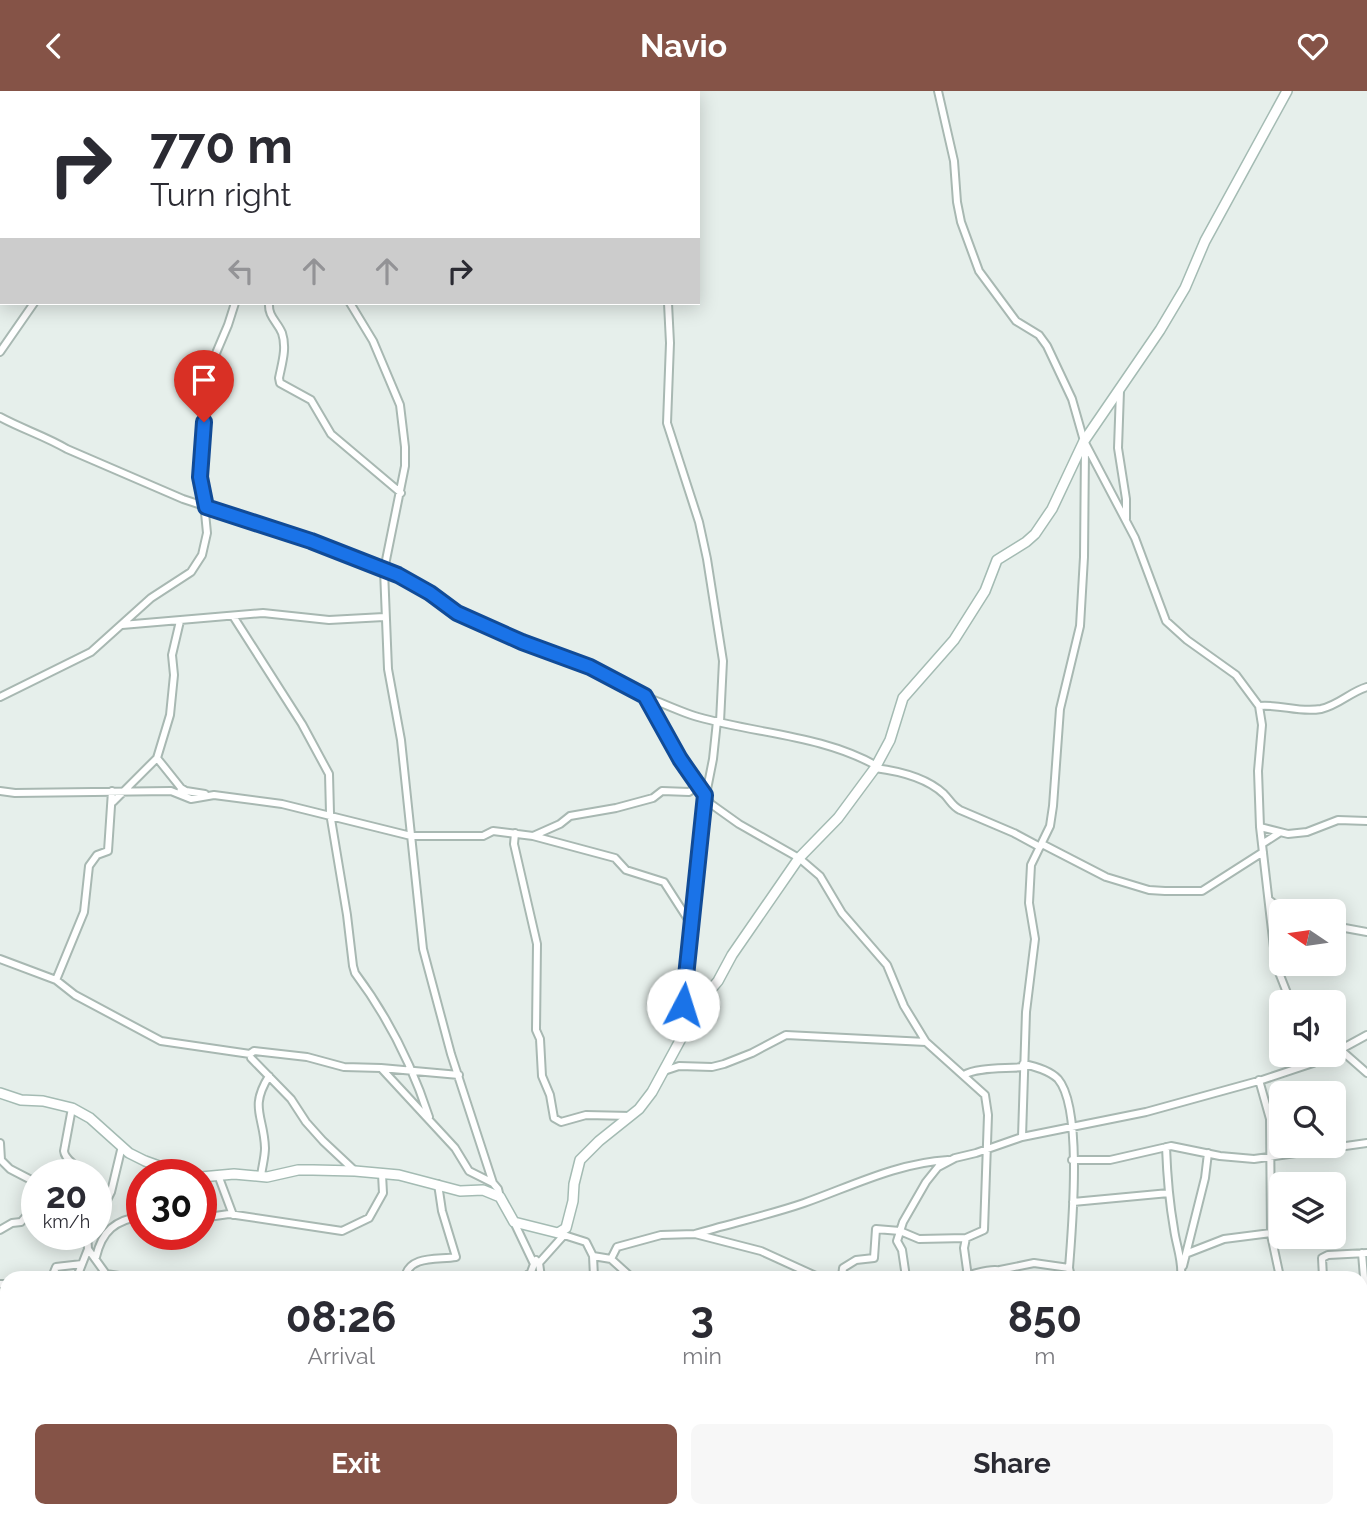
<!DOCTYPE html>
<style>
:root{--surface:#fff;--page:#f7f7f7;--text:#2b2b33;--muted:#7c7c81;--accent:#855347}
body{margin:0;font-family:Raleway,sans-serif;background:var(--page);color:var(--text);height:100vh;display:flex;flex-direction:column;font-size:26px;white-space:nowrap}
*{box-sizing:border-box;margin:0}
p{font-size:23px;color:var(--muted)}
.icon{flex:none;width:38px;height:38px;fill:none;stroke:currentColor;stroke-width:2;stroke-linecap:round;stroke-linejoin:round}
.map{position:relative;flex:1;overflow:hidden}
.side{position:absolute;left:0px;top:1180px;width:1368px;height:247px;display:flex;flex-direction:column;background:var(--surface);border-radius:21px 21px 0 0;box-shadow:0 4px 18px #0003}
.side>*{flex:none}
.guide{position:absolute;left:0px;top:0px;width:700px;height:214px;box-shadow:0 4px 18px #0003;background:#fff;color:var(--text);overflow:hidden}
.needle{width:46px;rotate:283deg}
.buttons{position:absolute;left:1269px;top:808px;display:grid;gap:14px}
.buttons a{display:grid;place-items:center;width:77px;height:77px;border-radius:10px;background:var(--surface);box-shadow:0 4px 18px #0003;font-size:35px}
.speed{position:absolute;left:21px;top:1068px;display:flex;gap:14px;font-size:35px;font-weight:700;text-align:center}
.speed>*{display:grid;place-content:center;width:91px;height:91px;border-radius:50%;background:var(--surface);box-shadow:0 4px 18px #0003;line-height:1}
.speed small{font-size:18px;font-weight:400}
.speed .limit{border:10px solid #d22;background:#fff;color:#111}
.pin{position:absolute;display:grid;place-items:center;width:60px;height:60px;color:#fff;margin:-72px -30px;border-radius:50% 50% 50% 0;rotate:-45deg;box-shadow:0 0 7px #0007}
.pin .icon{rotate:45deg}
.me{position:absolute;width:77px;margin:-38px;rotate:5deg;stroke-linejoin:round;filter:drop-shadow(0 0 5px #0008)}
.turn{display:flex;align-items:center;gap:24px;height:147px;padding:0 35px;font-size:32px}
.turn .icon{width:91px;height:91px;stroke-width:2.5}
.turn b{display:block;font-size:49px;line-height:60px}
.lanes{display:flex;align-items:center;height:66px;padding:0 35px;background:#0003;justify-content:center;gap:35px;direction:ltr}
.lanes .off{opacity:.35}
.eta{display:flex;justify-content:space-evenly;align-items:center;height:119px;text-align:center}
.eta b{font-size:42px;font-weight:700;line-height:49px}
.primary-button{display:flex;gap:14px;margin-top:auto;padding:14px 35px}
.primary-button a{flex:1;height:80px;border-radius:10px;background:var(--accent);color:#fff;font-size:28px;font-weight:700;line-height:80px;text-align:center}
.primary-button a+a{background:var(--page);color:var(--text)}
header{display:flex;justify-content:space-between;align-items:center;height:91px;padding:0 35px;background:var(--accent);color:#fff;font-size:32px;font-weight:700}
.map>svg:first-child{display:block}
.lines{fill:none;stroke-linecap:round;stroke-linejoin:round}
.street-casing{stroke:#a8b8b2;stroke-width:10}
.secondary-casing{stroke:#a4bbb3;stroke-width:12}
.street{stroke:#fff;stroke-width:6}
.secondary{stroke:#fff;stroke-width:9}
.route-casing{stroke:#114b97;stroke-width:18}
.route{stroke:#1a73e8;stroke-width:12}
</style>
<header><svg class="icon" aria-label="back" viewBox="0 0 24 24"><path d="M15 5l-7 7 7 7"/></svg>Navio<svg class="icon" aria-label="heart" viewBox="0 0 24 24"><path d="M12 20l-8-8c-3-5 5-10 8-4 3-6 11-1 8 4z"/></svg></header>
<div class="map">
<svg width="1367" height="1425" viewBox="0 0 1367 1425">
<rect width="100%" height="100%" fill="#e6efeb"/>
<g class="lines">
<defs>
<path id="street" d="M617 0 618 2
M938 0 954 70 957 111 961 131 979 180 1016 230 1039 244 1047 255 1072 308 1084 350 1135 447 1166 530 1187 549 1236 584 1259 615 1262 634 1258 680 1260 736 1276 874 1291 912
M188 2 189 0
M590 2 591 0
M0 11H2
M269 212C268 226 277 230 282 242 287 257 282 272 279 287L280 292 311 309 331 343 401 402
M350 212 373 250 400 314 405 356V375L384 479 388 578 401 649 423 858 451 963 493 1092
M668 212 670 252 667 332 699 431 707 468 723 570 720 631
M0 261 34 212
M1120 300 1118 357 1126 408V428
M0 326C22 338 45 345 67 358L183 408 311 450 398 484 430 502 457 521 542 560 590 576 645 605 680 668 711 713 739 733 799 767 820 785 842 822 887 874 904 915 926 951 985 1004 988 1024 984 1139 966 1147 919 1148 900 1140 876 1138 874 1167 856 1169 843 1177 842 1186
M233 525 302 633 329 683 330 722 347 824 353 875 355 882C388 926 412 974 429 1026
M122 534 263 522 329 529 384 526
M0 606 91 561 151 507 191 481 202 464 207 442 200 371 208 281 228 234 235 212
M647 606C664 613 681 621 698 626 758 643 822 644 877 675
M1259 615C1282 613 1298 622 1321 618 1339 614 1350 601 1367 596
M157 667 181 697 180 703
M875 677C899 680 926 686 944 703 950 709 952 715 960 719L1014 742 1040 756
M181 697 186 700 205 703
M0 700 15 702 171 700 191 708 214 704 282 713 411 745H483L493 740 533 745 615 767 626 779 664 791 691 833
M113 711 157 667 170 624 174 584 172 564 180 530
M1260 736 1288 743 1307 741 1338 729 1367 730
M515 742 514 753 537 853 536 939 540 948 542 985 550 1004 554 1027 561 1031 586 1024 631 1025
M533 745 560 733 570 725 616 717 653 707 662 700 689 701 698 694
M1042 753 1106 786 1149 799 1165 800H1202L1263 761
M1262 753 1279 742
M1269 809 1285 821
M1334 835 1367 841
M0 868 56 889 75 904 161 950 250 963 254 960 307 966 344 976 381 977 455 1057 469 1080 493 1092 498 1098 500 1106
M56 889 84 821 89 775 97 764 108 760 112 700
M690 931 683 914V904L699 739 713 668 717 630
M1334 953 1367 982
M1334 962 1367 944
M250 963 251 967 291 1008 306 1031 323 1050 355 1080
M1023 973C1034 975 1050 980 1058 988 1083 1017 1072 1137 1069 1177
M381 977 459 984
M664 980 679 975 712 976 724 973 752 962 786 944 926 951
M964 984C976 976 1007 978 1023 976
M1259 989 1270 1028 1271 1144 1280 1186
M72 1017 64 1060C65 1070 77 1072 80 1083
M1022 1046 1026 921 1035 848 1029 812 1031 774 1050 735 1053 715 1060 618 1080 535 1084 466 1085 357
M0 1052 1 1069 10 1078 37 1092
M1166 1056C1167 1083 1169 1110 1174 1138 1176 1154 1183 1170 1181 1186
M1072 1069H1110L1171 1055 1220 1065 1254 1068 1367 1052
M218 1084 233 1124
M261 1085C262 1076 265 1066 265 1057 264 1025 249 1017 269 985
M1073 1111 1169 1102
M201 1127 229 1123 342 1140 369 1127 383 1102 382 1083
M96 1131 111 1101 122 1055
M514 1131 534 1173 531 1181 525 1186
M0 1139 12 1132 21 1131 37 1113
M562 1140 564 1144 586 1151 593 1165 611 1168 631 1186
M695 1143C732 1132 769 1124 804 1112 852 1095 897 1072 948 1069
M966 1147 964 1157 968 1186
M88 1158 106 1183 126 1186
M1188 1162 1224 1148 1271 1142
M1362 1162 1367 1224
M593 1165 594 1186
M96 1166C102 1140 115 1129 142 1125
M611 1168 617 1156 661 1144 695 1143 761 1160 818 1186
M536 1169 539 1172 541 1186
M539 1172 564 1144
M1183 1175 1205 1087 1208 1062
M1000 1179 1034 1172 1069 1177 1071 1186
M967 1184C980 1182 1001 1173 1010 1186
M52 1186 56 1176 82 1173
M77 1186 88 1158 87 1143
M405 1186C410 1164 437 1169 456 1166L442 1120 438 1093
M906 1186 902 1159 897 1150 903 1131 926 1091 938 1076 955 1067 976 1062 1022 1046 1146 1021 1262 989 1313 972 1329 964
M1323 1186 1322 1167 1328 1164 1367 1162
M0 1193H7
M1362 1254H1367
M0 1266 7 1257
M1362 1318 1367 1319
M0 1325 7 1331
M1362 1389 1367 1392
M83 1419 85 1425
M117 1419 140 1425
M585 1419 587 1425
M604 1419 608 1425
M733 1419 736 1425
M780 1419 783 1425
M1029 1419V1425
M163 1425 164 1419
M240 1425V1419
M388 1425 389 1419
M471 1425 472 1419
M640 1425 641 1419
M862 1425 863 1419
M914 1425 915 1419
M964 1425 965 1419
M989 1425 990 1419
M1057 1425 1058 1419
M1095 1425 1096 1419
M1162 1425 1163 1419
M1220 1425 1221 1419
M1268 1425 1269 1419
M1319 1425 1320 1419
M1365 1425 1367 1409"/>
<path id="secondary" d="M0 1002 21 1009 43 1010 72 1017 90 1027 129 1062 145 1070 181 1083
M201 1086 234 1083 267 1086 298 1079H313L355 1080 399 1084 460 1100 483 1099 500 1106 514 1131 558 1142 566 1137 573 1110 574 1093 580 1069 599 1050 639 1018 652 1001 702 909 718 890 732 864 799 767 838 727 875 677 890 649 903 607 954 549 985 500 997 469 1026 451 1035 443 1052 418 1084 350 1160 239 1185 197 1205 150 1287 0"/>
</defs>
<use href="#street" class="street-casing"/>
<use href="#secondary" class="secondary-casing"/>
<use href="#street" class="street"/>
<use href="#secondary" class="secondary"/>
</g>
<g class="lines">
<defs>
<path id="route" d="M204 331 200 386 206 416 311 450 398 484 430 502 457 522 522 551 590 576 645 605 680 668 705 704 683 914"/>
</defs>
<use href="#route" class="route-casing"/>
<use href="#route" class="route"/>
</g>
</svg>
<div class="buttons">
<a><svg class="needle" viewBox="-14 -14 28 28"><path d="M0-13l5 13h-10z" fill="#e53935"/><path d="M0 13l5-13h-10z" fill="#7c7c81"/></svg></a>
<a><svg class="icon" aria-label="sound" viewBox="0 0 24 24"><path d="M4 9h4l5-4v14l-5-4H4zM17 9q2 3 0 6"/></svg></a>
<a><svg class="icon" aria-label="search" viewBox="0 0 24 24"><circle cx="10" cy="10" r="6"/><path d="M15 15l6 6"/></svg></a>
<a><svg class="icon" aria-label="layers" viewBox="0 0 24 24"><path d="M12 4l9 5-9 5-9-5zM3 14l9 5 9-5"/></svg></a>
</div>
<div class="speed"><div>20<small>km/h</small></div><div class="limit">30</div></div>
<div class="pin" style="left:204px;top:331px;background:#d93025"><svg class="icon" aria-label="arrive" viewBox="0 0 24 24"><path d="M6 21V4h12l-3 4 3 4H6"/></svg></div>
<svg class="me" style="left:683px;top:914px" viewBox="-20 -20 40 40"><circle r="19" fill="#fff"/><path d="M0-13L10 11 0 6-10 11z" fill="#1a73e8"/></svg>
<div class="guide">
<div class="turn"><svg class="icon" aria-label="right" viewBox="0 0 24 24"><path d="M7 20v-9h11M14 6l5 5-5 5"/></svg><div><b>770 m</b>Turn right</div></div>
<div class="lanes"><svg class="icon off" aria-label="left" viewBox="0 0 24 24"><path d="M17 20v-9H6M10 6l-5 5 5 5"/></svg><svg class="icon off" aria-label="ahead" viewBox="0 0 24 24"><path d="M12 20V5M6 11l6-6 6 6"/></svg><svg class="icon off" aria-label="ahead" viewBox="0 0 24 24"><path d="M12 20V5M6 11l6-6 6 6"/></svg><svg class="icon" aria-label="right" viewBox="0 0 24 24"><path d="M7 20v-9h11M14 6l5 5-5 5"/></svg></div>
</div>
<section class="side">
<div class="eta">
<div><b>08:26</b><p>Arrival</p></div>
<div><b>3</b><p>min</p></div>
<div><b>850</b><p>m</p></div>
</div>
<div class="primary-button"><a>Exit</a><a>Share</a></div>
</section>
</div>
